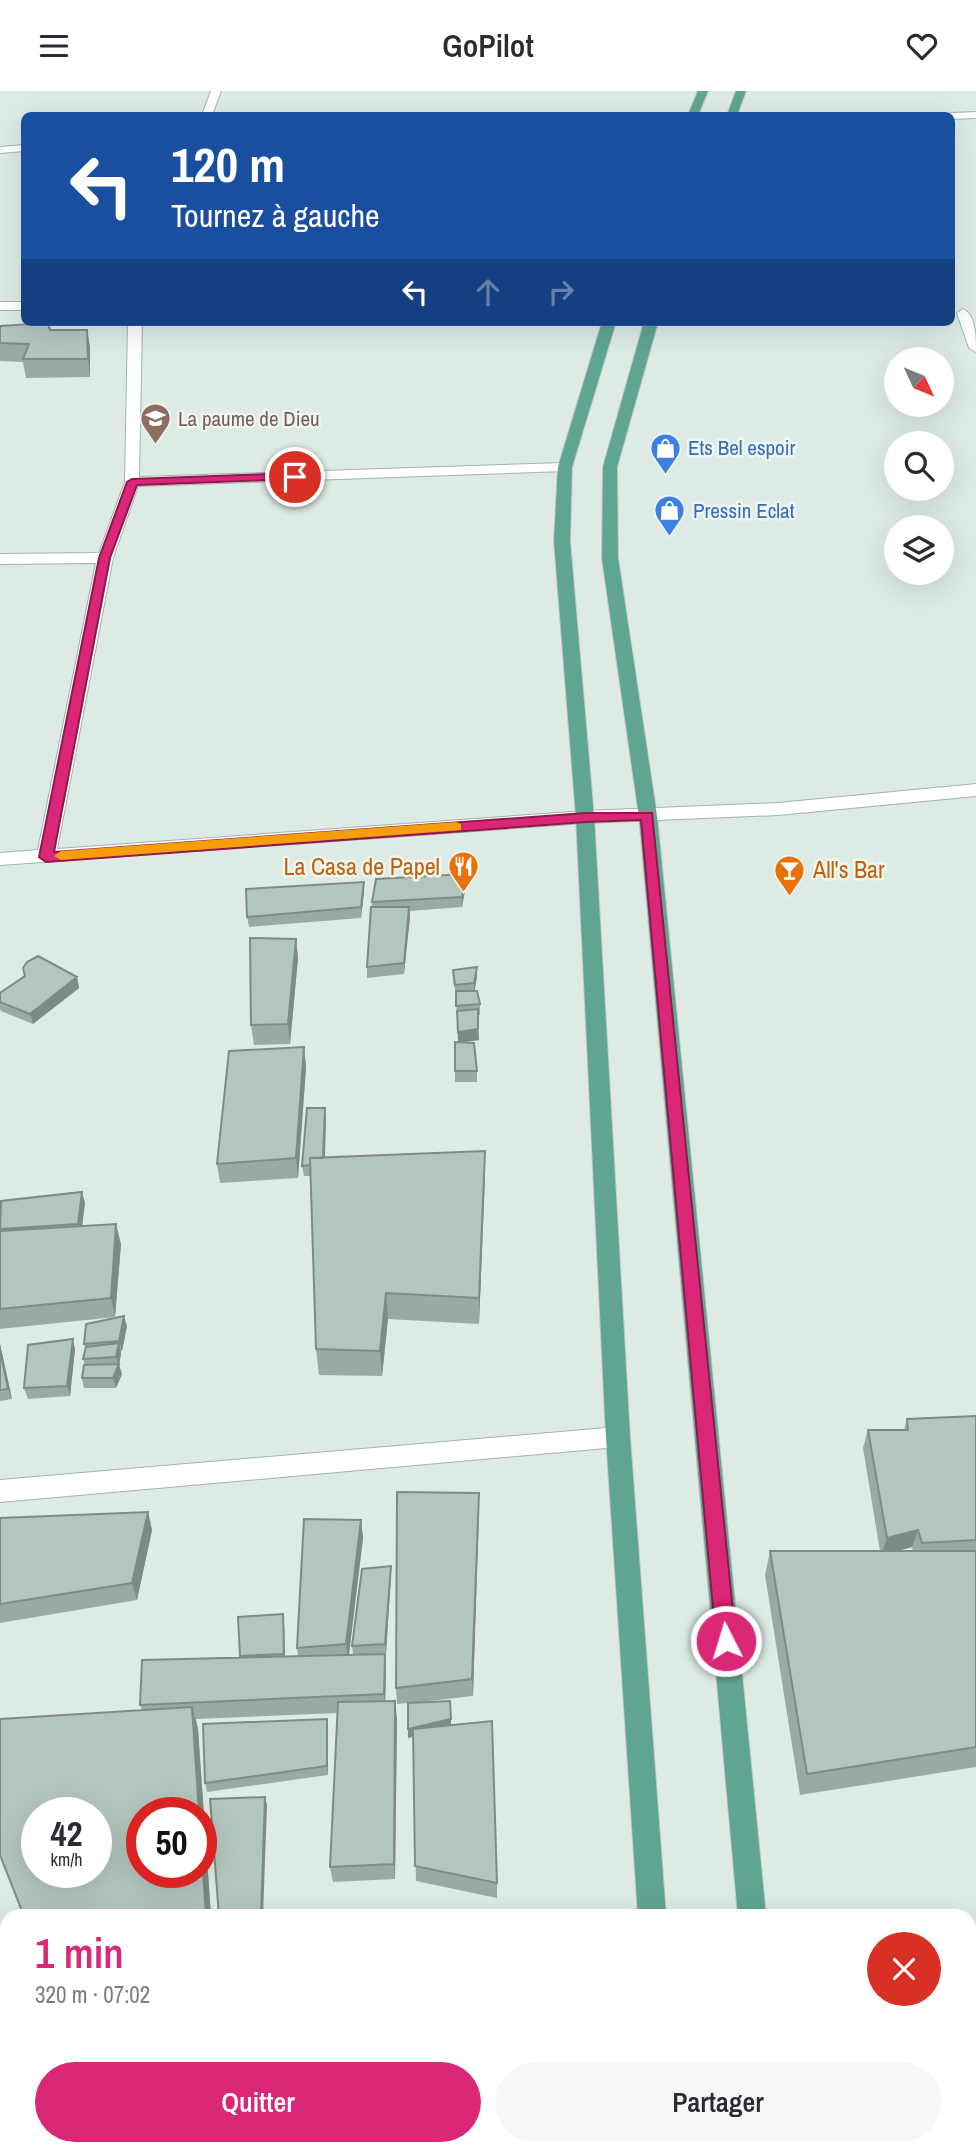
<!DOCTYPE html>
<html lang="fr">
<meta charset="utf-8">
<style>
:root{--surface:#fff;--page:#f7f7f7;--text:#2b2b33;--muted:#7c7c81;--accent:#db2777}
body{margin:0;font-family:"Archivo Narrow",sans-serif;background:var(--page);color:var(--text);height:100vh;display:flex;flex-direction:column;font-size:26px;white-space:nowrap}
*{box-sizing:border-box;margin:0}
p{font-size:23px;color:var(--muted)}
.icon{flex:none;width:38px;height:38px;fill:none;stroke:currentColor;stroke-width:2;stroke-linecap:round;stroke-linejoin:round}
.map{position:relative;flex:1;overflow:hidden}
.side{position:absolute;left:0px;top:1818px;width:976px;height:247px;display:flex;flex-direction:column;background:var(--surface);border-radius:21px 21px 0 0;box-shadow:0 7px 28px #0002}
.side>*{flex:none}
.hud{position:absolute;left:21px;top:21px;width:934px;height:214px;border-radius:10px;box-shadow:0 7px 28px #0002;background:#1a4fa0;color:#fff;overflow:hidden}
.needle{width:46px;rotate:134deg}
.controls{position:absolute;left:884px;top:256px;display:grid;gap:14px}
.controls a{display:grid;place-items:center;width:70px;height:70px;border-radius:50%;background:var(--surface);box-shadow:0 7px 28px #0002;font-size:35px}
.speed{position:absolute;left:21px;top:1706px;display:flex;gap:14px;font-size:35px;font-weight:700;text-align:center}
.speed>*{display:grid;place-content:center;width:91px;height:91px;border-radius:50%;background:var(--surface);box-shadow:0 7px 28px #0002;line-height:1}
.speed small{font-size:18px;font-weight:400}
.speed .limit{border:10px solid #d22;background:#fff;color:#111}
.pin{position:absolute;display:grid;place-items:center;width:60px;height:60px;color:#fff;margin:-30px;border:4px solid #fff;border-radius:50%;box-shadow:0 2px 7px #0007}
.me{position:absolute;width:77px;margin:-38px;rotate:355deg;stroke-linejoin:round;filter:drop-shadow(0 0 5px #0008)}
.turn{display:flex;align-items:center;gap:24px;height:147px;padding:0 35px;font-size:32px}
.turn .icon{width:91px;height:91px;stroke-width:2.5}
.turn b{display:block;font-size:49px;line-height:60px}
.lanes{display:flex;align-items:center;height:66px;padding:0 35px;background:#0003;justify-content:center;gap:35px;direction:ltr}
.lanes .off{opacity:.35}
.round{display:grid;place-items:center;flex:none;width:74px;height:74px;border-radius:37px;background:var(--page)}
.overview{display:flex;align-items:center;justify-content:space-between;height:119px;padding:0 35px}
h1{font-size:42px;font-weight:600;line-height:52px;color:var(--accent)}
.action{display:flex;gap:14px;margin-top:auto;padding:14px 35px}
.action a{flex:1;height:80px;border-radius:42px;background:var(--accent);color:#fff;font-size:28px;font-weight:600;line-height:80px;text-align:center}
.action a+a{background:var(--page);color:var(--text)}
header{display:flex;justify-content:space-between;align-items:center;height:91px;padding:0 35px;background:var(--surface);font-size:32px;font-weight:600}
.map>svg:first-child{display:block}
.lines{fill:none;stroke-linecap:round;stroke-linejoin:round}
.minor-casing{stroke:#a1b3ac;stroke-width:2}
.major-casing{stroke:#c0c8c6;stroke-width:2}
.minor{fill:#fff;fill-rule:evenodd}
.major{fill:#60a492;fill-rule:evenodd}
.wall{fill:#9aaaa3;fill-rule:evenodd}
.shaded-wall{fill:#7d8b85}
.building{fill:#b3c6be;stroke:#7d8b85;stroke-width:2;fill-rule:evenodd}
.route{fill:#db2777;stroke:#8e194d;stroke-width:2}
.slow{fill:#f59e0b}
.labels{text-anchor:middle;stroke-width:5;stroke-linejoin:round;paint-order:stroke}
.far-education-label{font-size:21px;fill:#785e54;stroke:#eff7f3;text-anchor:start}
.far-shop-label{font-size:21px;fill:#366cbe;stroke:#eff7f3;text-anchor:start}
.food-label{font-size:24px;fill:#c56008;stroke:#eff7f3;text-anchor:end}
</style>
<header><svg class="icon" aria-label="menu" viewBox="0 0 24 24"><path d="M4 6h16M4 12h16M4 18h16"/></svg>GoPilot<svg class="icon" aria-label="heart" viewBox="0 0 24 24"><path d="M12 20l-8-8c-3-5 5-10 8-4 3-6 11-1 8 4z"/></svg></header>
<div class="map">
<svg width="976" height="2064" viewBox="0 0 976 2064">
<rect width="100%" height="100%" fill="#deebe5"/>
<g class="lines">
<defs>
<path id="minor" d="M211 0H221L212 24H202Z
M976 21V27L952 28V24H947L952 22Z
M24 54V60L0 62V56Z
M0 211H24V219H0Z
M963 218C976 224 976 247 976 261L969 257 957 222Z
M128 231H142L139 386 565 372 572 376 565 380 138 395 113 467 57 758 585 720 778 712 976 693V705L778 724 585 732 0 774V762L38 759 96 472 0 473V463L99 462 125 391Z
M618 1336 627 1339 630 1346 627 1353 618 1356 0 1411V1389Z"/>
<path id="major" d="M698 0H708L698 24H688Z
M736 0H746L737 24H727Z
M602 231H616L572 376 570 450 594 726 630 1346 666 1825H638L606 1346 576 726 554 450 558 376Z
M644 231H658L617 376 618 467 657 725 766 1825H738L639 725 602 467 603 376Z
M653 2058H685L686 2064H654Z
M758 2058H790L791 2064H759Z"/>
</defs>
<use href="#minor" class="minor-casing"/>
<use href="#major" class="major-casing"/>
<use href="#minor" class="minor"/>
<use href="#major" class="major"/>
</g>
<path class="wall" d="M0 235 50 239H87L90 257V286L26 287 23 271 0 270Z
M364 791V801L361 827 249 836 247 826Z
M466 794 462 816 410 820 404 883 367 887V876L372 811Z
M296 848 298 867 290 953 254 954 251 934Z
M453 879 477 886 474 900 480 913V924H478L479 949 463 951 477 980V991H455V951H458L456 904 453 889Z
M25 885 77 886 79 897 33 933 1 920 0 918V902Z
M304 956 306 976 298 1087 220 1092 217 1073Z
M326 1028 325 1067 485 1060 479 1233 388 1228 382 1285 319 1284 316 1258 311 1085H304L302 1075Z
M85 1112 82 1135 121 1153 115 1226 0 1238V1130Z
M127 1235 122 1260H121L119 1274 122 1283 116 1297H84L82 1287 85 1274 83 1268 85 1257 84 1253Z
M0 1253 12 1308 0 1310Z
M75 1258 70 1305 28 1308 24 1297Z
M976 1325V1676L800 1704 765 1484 770 1460H880L863 1357 868 1339H904L907 1328ZM912 1456 913 1460H898Z
M479 1402 473 1605 411 1612 451 1628V1634L497 1792V1807L416 1790 413 1645 408 1647V1612L397 1613 396 1597Z
M148 1421 152 1439 137 1509 0 1532V1427Z
M361 1429 363 1447 349 1564 353 1563 352 1555 391 1484 386 1562 377 1563 386 1580 385 1610 397 1627 395 1788 333 1791 330 1776 338 1622 196 1628 198 1638 211 1825H24L142 1619 140 1614 241 1566 238 1526 284 1532 285 1565H298L297 1557Z
M328 1637V1684L207 1701 205 1692Z
M970 1950H976V2056H972L970 2038Z
M866 2058H958L959 2064H863Z"/>
<path class="shaded-wall" d="M87 239 90 257V286L88 268Z
M466 783V794L462 816V806Z
M364 791V801L361 827V816Z
M409 816 410 827 404 883V872Z
M296 848 298 867 290 953 288 933Z
M477 876V886L474 903V892Z
M77 886 79 897 33 933 30 923Z
M478 938 479 949 458 952V941Z
M304 956 306 976 298 1087 296 1067Z
M325 1017 326 1028 324 1084 323 1074Z
M485 1060V1087L479 1233V1207Z
M82 1101 85 1112 81 1143 78 1133Z
M116 1133 121 1153 115 1226 111 1207Z
M386 1202 388 1228 382 1285 380 1260Z
M124 1225 127 1235 122 1260 119 1250Z
M73 1248 75 1258 70 1305 67 1295Z
M119 1252 121 1263 119 1274 122 1283 116 1297 113 1287 118 1275 116 1266Z
M0 1253 12 1308 8 1298 0 1258Z
M479 1402V1420L473 1605 472 1588Z
M148 1421 152 1439 137 1509 132 1492Z
M361 1429 363 1447 348 1570 346 1553Z
M918 1439 912 1456 881 1464 887 1447Z
M391 1475V1484L386 1562 385 1553Z
M283 1523 284 1532 285 1572 284 1563Z
M385 1563 386 1580 385 1620 384 1603Z
M395 1610 397 1627 395 1788 394 1773Z
M192 1616 198 1638 211 1825H206L201 1753V1722H199Z
M327 1628 328 1637V1684L327 1675Z
M451 1628V1637L408 1647V1638Z
M265 1706 267 1714 263 1825H261Z
M202 2058H207V2064H203Z"/>
<path class="building" d="M48 232 50 239H87L88 268H23L29 253 0 252V235Z
M466 783 462 806 372 811 376 788Z
M364 791 361 816 247 826 246 798Z
M371 816H409L404 872 367 876Z
M250 847 296 848 288 933 251 934Z
M38 865 77 886 30 923 0 911V902L25 885 23 877 27 871Z
M477 876 474 892 455 894 453 879Z
M456 900H477L480 913 456 915Z
M478 918V938L458 941 457 920Z
M455 951 474 952 477 980H455Z
M304 956 296 1067 217 1073 229 960Z
M307 1017H325L323 1067H310V1074L302 1075Z
M485 1060 479 1207 386 1202 380 1260 316 1258 310 1067Z
M82 1101 78 1133 0 1138 1 1110Z
M116 1133 111 1207 0 1218V1140Z
M124 1225 119 1250 84 1253 86 1233Z
M73 1248 67 1295 24 1297 28 1254Z
M119 1252 116 1266 83 1268 86 1256Z
M0 1258 8 1298 0 1299Z
M119 1273 113 1287H82L84 1274Z
M976 1325V1449L922 1452 918 1439 887 1447 868 1339H908L907 1328Z
M397 1401 479 1402 472 1588 396 1597Z
M148 1421 132 1492 0 1513V1427Z
M304 1428 361 1429 346 1553 297 1557Z
M770 1460H976V1656L807 1683Z
M391 1475 385 1553 352 1555 362 1478Z
M283 1523 284 1563 240 1565 238 1526Z
M385 1563 384 1603 140 1614 142 1569Z
M395 1610 394 1773 330 1776 338 1611Z
M450 1610 451 1628 408 1638V1612Z
M192 1616 199 1722H142V1782H201V1753L206 1825H24L0 1764V1628ZM37 1722H96V1782H37Z
M327 1628V1675L205 1692 203 1633Z
M492 1630 497 1792 415 1775 413 1638Z
M265 1706 261 1825H219L210 1708Z
M970 1950H976V2015L970 1972Z
M131 2058H202L203 2064H133Z
M228 2058H435L434 2064H227Z
M871 2058H958L959 2064H872Z"/>
<path class="route" d="M295 382 300 386 298 388 137 394 110 467 54 761 586 722H652L736 1550 733 1557 726 1559 719 1557 716 1550 641 729 586 731 46 771 39 766 99 467 127 391 132 388Z"/>
<path class="slow" d="M456 731 461 733V739L61 769 54 765 61 760Z"/>
<defs>
<symbol id="school-pin" viewBox="-11 -11 22 30"><path d="M0 17L-7.5 6A9.5 9.5 0 1 1 7.5 6Z" fill="#8d6e63" stroke="#eff7f3"/><path d="M0-5L7-2L0 1L-7-2ZM-4 1L0 2.5L4 1V4Q0 6-4 4Z" fill="#fff"/></symbol>
<symbol id="shop-pin" viewBox="-11 -11 22 30"><path d="M0 17L-7.5 6A9.5 9.5 0 1 1 7.5 6Z" fill="#3f7fe0" stroke="#eff7f3"/><path d="M-5-2.5h2.3a2.7 3.5 0 0 1 5.4 0H5L5.5 6h-11ZM-1.5-2.5h3a1.5 2.3 0 0 0-3 0Z" fill="#fff"/></symbol>
<symbol id="restaurant-pin" viewBox="-11 -11 22 30"><path d="M0 17L-7.5 6A9.5 9.5 0 1 1 7.5 6Z" fill="#e8710a" stroke="#eff7f3"/><path d="M-5-6h1v4h1v-4h1v4h1v-4h1v5L-1.5 .5V6h-2V.5L-5-1ZM5-6V6H3V1.5H1.5Q1.5-4 5-6Z" fill="#fff"/></symbol>
<symbol id="bar-pin" viewBox="-11 -11 22 30"><path d="M0 17L-7.5 6A9.5 9.5 0 1 1 7.5 6Z" fill="#e8710a" stroke="#eff7f3"/><path d="M-6-5H6L.8 .8V4.5H3.5V6h-7V4.5H-.8V.8Z" fill="#fff"/></symbol>
</defs>
<g fill-rule="evenodd">
<use href="#school-pin" x="138" y="310" width="35" height="47"/>
<use href="#shop-pin" x="648" y="340" width="35" height="47"/>
<use href="#shop-pin" x="652" y="402" width="35" height="47"/>
<use href="#restaurant-pin" x="446" y="758" width="35" height="47"/>
<use href="#bar-pin" x="772" y="762" width="35" height="47"/>
</g>
<g class="labels">
<g class="far-education-label">
<text x="178" y="335">La paume de Dieu</text>
</g>
<g class="far-shop-label">
<text x="688" y="364">Ets Bel espoir</text>
<text x="693" y="427">Pressin Eclat</text>
</g>
<g class="food-label">
<text x="440" y="784">La Casa de Papel</text>
<text x="813" y="787" text-anchor="start">All's Bar</text>
</g>
</g>
</svg>
<div class="controls">
<a><svg class="needle" viewBox="-14 -14 28 28"><path d="M0-13l5 13h-10z" fill="#e53935"/><path d="M0 13l5-13h-10z" fill="#7c7c81"/></svg></a>
<a><svg class="icon" aria-label="search" viewBox="0 0 24 24"><circle cx="10" cy="10" r="6"/><path d="M15 15l6 6"/></svg></a>
<a><svg class="icon" aria-label="layers" viewBox="0 0 24 24"><path d="M12 4l9 5-9 5-9-5zM3 14l9 5 9-5"/></svg></a>
</div>
<div class="speed"><div>42<small>km/h</small></div><div class="limit">50</div></div>
<div class="pin" style="left:295px;top:386px;background:#d93025"><svg class="icon" aria-label="arrive" viewBox="0 0 24 24"><path d="M6 21V4h12l-3 4 3 4H6"/></svg></div>
<svg class="me" style="left:726px;top:1550px" viewBox="-20 -20 40 40"><circle r="17" fill="#db2777" stroke="#fff" stroke-width="3"/><path d="M0-11L8 9 0 5-8 9z" fill="#fff"/></svg>
<div class="hud">
<div class="turn"><svg class="icon" aria-label="left" viewBox="0 0 24 24"><path d="M17 20v-9H6M10 6l-5 5 5 5"/></svg><div><b>120 m</b>Tournez à gauche</div></div>
<div class="lanes"><svg class="icon" aria-label="left" viewBox="0 0 24 24"><path d="M17 20v-9H6M10 6l-5 5 5 5"/></svg><svg class="icon off" aria-label="ahead" viewBox="0 0 24 24"><path d="M12 20V5M6 11l6-6 6 6"/></svg><svg class="icon off" aria-label="right" viewBox="0 0 24 24"><path d="M7 20v-9h11M14 6l5 5-5 5"/></svg></div>
</div>
<section class="side">
<div class="overview"><div><h1>1 min</h1><p>320 m · 07:02</p></div><a class="round" style="background:#d93025;color:#fff"><svg class="icon" aria-label="close" viewBox="0 0 24 24"><path d="M6 6l12 12M18 6L6 18"/></svg></a></div>
<div class="action"><a>Quitter</a><a>Partager</a></div>
</section>
</div>
